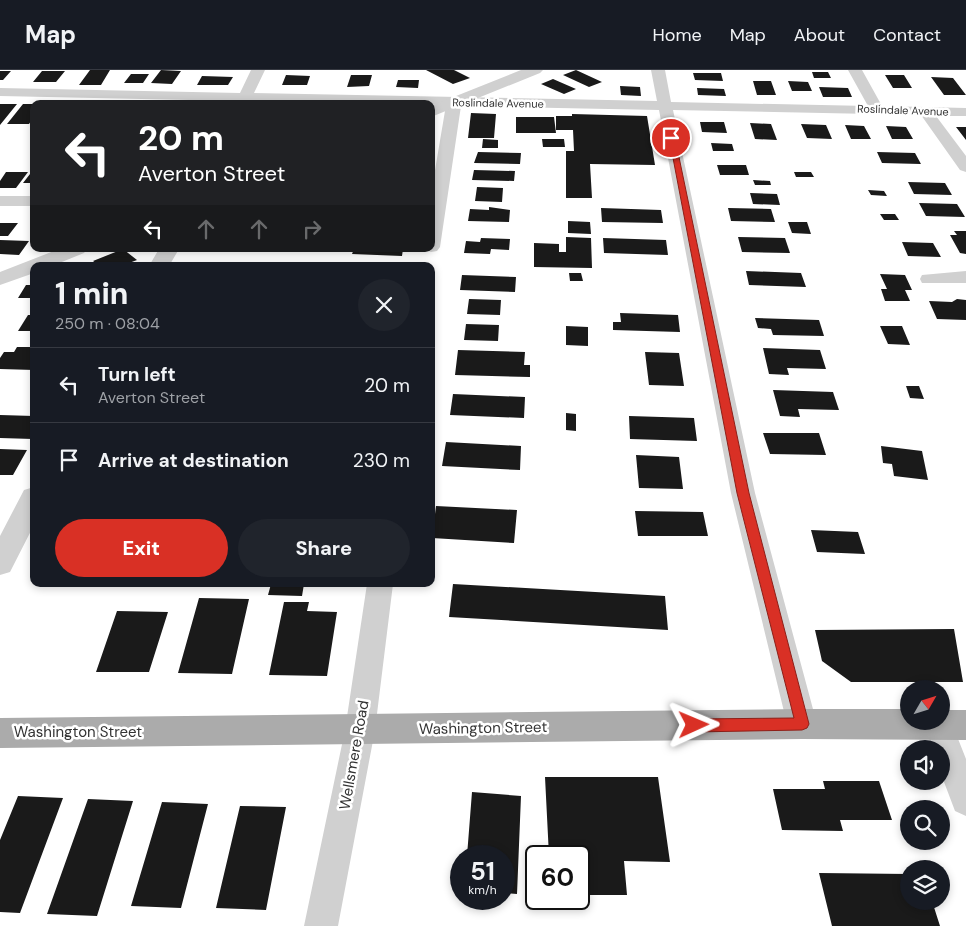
<!DOCTYPE html>
<meta charset="utf-8">
<style>
:root{--surface:#171b24;--page:#20242c;--text:#f1f3f6;--muted:#9ea1a6;--line:#363941;--accent:#d93025}
body{margin:0;font-family:"DM Sans",sans-serif;background:var(--page);color:var(--text);height:100vh;display:flex;flex-direction:column;font-size:19px;white-space:nowrap}
*{box-sizing:border-box;margin:0}
p{font-size:16px;color:var(--muted)}
.icon{flex:none;width:28px;height:28px;fill:none;stroke:currentColor;stroke-width:2;stroke-linecap:round;stroke-linejoin:round}
.map{position:relative;flex:1;overflow:hidden}
.details{position:absolute;left:30px;top:192px;width:405px;height:325px;display:flex;flex-direction:column;background:var(--surface);border-radius:10px;box-shadow:0 2px 8px #0003}
.details>*{flex:none}
.top-card{position:absolute;left:30px;top:30px;width:405px;height:152px;border-radius:10px;box-shadow:0 2px 8px #0003;background:#202124;color:#fff;overflow:hidden}
.needle{width:32px;rotate:51deg}
.fabs{position:absolute;left:900px;top:610px;display:grid;gap:10px}
.fabs a{display:grid;place-items:center;width:50px;height:50px;border-radius:50%;background:var(--surface);box-shadow:0 2px 8px #0003;font-size:25px}
.speed{position:absolute;left:450px;top:775px;display:flex;gap:10px;font-size:25px;font-weight:700;text-align:center}
.speed>*{display:grid;place-content:center;width:65px;height:65px;border-radius:50%;background:var(--surface);box-shadow:0 2px 8px #0003;line-height:1}
.speed small{font-size:12px;font-weight:400}
.speed .limit{border:2px solid #111;border-radius:8px;background:#fff;color:#111}
.pin{position:absolute;display:grid;place-items:center;width:42px;height:42px;color:#fff;margin:-21px;border:2px solid #fff;border-radius:50%;box-shadow:0 1px 5px #0007}
.me{position:absolute;width:55px;margin:-28px;rotate:89deg;stroke-linejoin:round;filter:drop-shadow(0 0 4px #0008)}
.turn{display:flex;align-items:center;gap:18px;height:105px;padding:0 25px;font-size:22px}
.turn .icon{width:65px;height:65px;stroke-width:2.5}
.turn b{display:block;font-size:35px;line-height:42px}
.lanes{display:flex;align-items:center;height:48px;padding:0 25px;background:#0003;justify-content:center;gap:25px;direction:ltr}
.lanes .off{opacity:.35}
.round{display:grid;place-items:center;flex:none;width:52px;height:52px;border-radius:26px;background:var(--page)}
.head{display:flex;align-items:center;justify-content:space-between;height:85px;padding:0 25px}
h1{font-size:30px;font-weight:800;line-height:38px}
.button{display:flex;gap:10px;margin-top:auto;padding:10px 25px}
.button a{flex:1;height:58px;border-radius:30px;background:var(--accent);color:#fff;font-size:20px;font-weight:800;line-height:58px;text-align:center}
.button a+a{background:var(--page);color:var(--text)}
ul{padding:0;list-style:none}
li{display:flex;align-items:center;gap:15px;height:75px;padding:0 25px;border-top:1px solid var(--line)}
li div{flex:1}
li b{display:block;font-size:19px}
li em{font-style:normal}
header{display:flex;align-items:center;gap:30px;box-sizing:border-box;height:70px;padding:0 25px;background:var(--surface);border-bottom:1px solid var(--line)}
header strong{font-size:24px}
nav{display:flex;gap:28px;margin-inline-start:auto;font-size:18px}
.map>svg:first-child{display:block}
.building{fill:#1a1a1a}
.lines{fill:none;stroke-linecap:round;stroke-linejoin:round}
.minor{fill:#d0d0d0;fill-rule:evenodd}
.tertiary{fill:#d0d0d0;fill-rule:evenodd}
.primary{fill:#ababab;fill-rule:evenodd}
.route{fill:#d93025;stroke:#8d1f18}
.labels{text-anchor:middle;stroke-width:5;stroke-linejoin:round;paint-order:stroke}
.far-street-label{font-size:11px;fill:#333;stroke:#fff}
.near-street-label{font-size:15px;fill:#333;stroke:#fff}
</style>
<header>
<strong>Map</strong>
<nav><a>Home</a><a>Map</a><a>About</a><a>Contact</a></nav>
</header>
<div class="map">
<svg width="966" height="856" viewBox="0 0 966 856">
<rect width="100%" height="100%" fill="#fff"/>
<path class="building" d="M90 0H110L101 15H79Z
M161 0 181 1 172 14 151 13Z
M426 0H454L470 8 453 14Z
M576 0 602 12 589 17 563 5Z
M0 1H11L3 10H0Z
M42 1H65L56 12H33Z
M812 2H828L831 8H814Z
M693 3H721L723 11 695 10Z
M131 4H149L143 13H124Z
M286 5 310 6 307 15H282Z
M351 5H372L369 16 347 17Z
M885 5H904L912 18H893Z
M202 6 233 7 228 15H197Z
M931 7 953 8 966 25H944Z
M553 9 576 19 564 24 541 14Z
M398 10H419L418 18 396 17Z
M753 11H771L776 25H757Z
M788 11 808 12 812 21H792Z
M620 16 640 17 641 26 621 25Z
M819 17 848 18 852 27H823Z
M697 18 724 19 726 26 698 25Z
M0 34H17L0 55Z
M23 34H34V47L29 54H7Z
M471 43 496 44 494 68H468Z
M572 44 647 46 655 95 590 94 592 128H566V81H574L573 60H556V46H572Z
M516 47H554L556 63H516Z
M700 52H724L727 63 702 62Z
M750 53 771 54 777 70 755 69Z
M801 54 826 55 832 69 807 68Z
M845 55 864 56 871 69H851Z
M886 56 906 57 913 69H892Z
M956 57H966V70Z
M483 69 498 70V78H482Z
M542 69H564L565 77H543Z
M711 73 732 74 734 81H713Z
M478 82 521 83 520 94 474 93Z
M877 82 915 83 921 94 882 93Z
M717 95H746L749 105H720Z
M474 100 515 101 514 111 472 110Z
M6 102H28L16 118H0V111Z
M794 102H811L814 107H796Z
M30 104H34V113H23Z
M753 110 770 111 771 115H755Z
M908 112 945 113 952 125 914 124Z
M477 117 503 118 502 132 475 131Z
M868 120 884 121 887 126 871 125Z
M750 123 777 124 780 135 753 134Z
M919 133 957 134 965 147 926 146Z
M489 137 510 140 509 152 468 151 470 139 489 140Z
M601 138 661 140 663 153 602 152Z
M728 138 771 139 775 152 731 151Z
M880 144H895L899 150H884Z
M568 151 590 152 591 164 568 163Z
M788 152H807L811 164 792 163Z
M0 153H18L8 166H0Z
M954 161H966V184L960 183 950 165H957Z
M566 167 591 168 592 198 534 197V173L559 174V182H566Z
M738 167 785 168 790 183 742 182Z
M481 168 510 169 509 180 491 179 490 184 464 183 466 171 480 172Z
M603 168 666 170 668 185 604 183Z
M0 170 29 171 19 185 0 184Z
M902 172 933 173 941 187 908 186Z
M123 179 137 190 121 196H99L93 191Z
M354 179H403L402 186 352 184Z
M746 201 801 203 806 217 749 215Z
M569 203H581L583 211H570Z
M880 204 905 205 912 220H905L910 231H885L881 219H887Z
M462 205 516 207 515 222 460 220Z
M26 215H34V228H18Z
M469 229 501 230 500 245 467 244Z
M957 229 966 230V250L937 249 929 231 952 232Z
M620 243 678 245 680 262 613 260V252H621Z
M28 245H34V261H18Z
M755 248 819 250 824 266 773 265 771 259 758 258Z
M466 254 499 255 498 271 464 270Z
M566 256 588 257V276L566 275Z
M880 256H902L910 275 888 274Z
M17 277H34V300L0 299V288L4 282H14Z
M763 278 820 280 826 299 787 298 789 305 769 304Z
M458 280 525 282 524 295H530V307L455 305Z
M645 282 679 283 684 316 649 315Z
M906 316H919L924 329 910 328Z
M773 320 833 322 839 340 798 339 800 347 780 346Z
M453 324 525 327 524 348 450 345Z
M566 343 576 344V361L566 360Z
M0 345 34 346 33 369 0 368Z
M629 346 694 348 697 371 630 369Z
M763 363H819L826 385 770 384Z
M446 372 521 376 520 400 442 396Z
M881 376 922 381 928 410 894 406 892 394 883 393Z
M0 379 27 380 13 405H0Z
M636 385 679 387 683 419 639 418Z
M436 436 517 440 514 473 432 468Z
M635 441 703 442 708 466H638Z
M811 460 858 462 865 484 817 482Z
M271 514H304L302 526 268 525Z
M453 514 665 526 668 560 449 547Z
M199 528 249 529 232 604 178 603Z
M284 532H309L307 541 337 542 327 606 269 605Z
M117 541 168 542 149 602H96Z
M954 559 963 612H851L822 591 815 560Z
M545 707H658L670 792 624 791 627 825H579V786H549Z
M823 711H879L892 750H840L843 761 782 760 773 719H825Z
M472 722 521 726 517 824 504 823V786H467Z
M18 726 63 728 20 843 0 842V770Z
M88 729 133 731 97 846 47 844Z
M162 732 208 734 181 838 131 836Z
M240 736 286 737 266 840 216 838Z
M819 803 909 804V831H932L940 856H832Z"/>
<g class="lines">
<path class="minor" d="M251 0H265L254 23 657 31 651 0H665L671 32 868 36 848 0H862L882 36 966 38V46H936L966 86V102L960 100 921 45 673 40 755 423 817 654 812 663 802 667 792 663 787 654 731 423 659 40 461 36 440 177 437 181 431 182 423 179H431V124L446 35 250 31 249 34H235L236 31 0 26V18L240 23Z
M0 126H34V136H0Z
M966 201V213H922L920 209 922 205Z
M367 514H393L375 660 338 856H304L345 660Z
M941 643 949 646 966 689V746L955 741 941 704V679H933L924 655 926 651H941Z"/>
<path class="tertiary" d="M521 0H543L540 3 431 47V36Z
M59 179H87L84 183 52 196H34V203L0 215V202Z
M159 179H179L169 196H149Z
M34 417V455L10 502 0 505V466L24 420Z"/>
<path class="primary" d="M802 639H909V651H941V640H966V670L802 669 0 678V648Z"/>
</g>
<path class="route" d="M669 67 675 68 749 423 809 654 807 658 802 660 694 662 689 660 687 655 689 651 694 649 794 648 737 423Z"/>
<g class="labels">
<g class="far-street-label">
<text transform="translate(498 33) rotate(1)" y="4">Roslindale Avenue</text>
<text transform="translate(903 40) rotate(2)" y="4">Roslindale Avenue</text>
</g>
<g class="near-street-label">
<text transform="translate(483 658) rotate(-1)" y="5">Washington Street</text>
<text x="78" y="667">Washington Street</text>
<text transform="translate(354 685) rotate(-80)" y="5">Wellsmere Road</text>
</g>
</g>
</svg>
<div class="fabs">
<a><svg class="needle" viewBox="-14 -14 28 28"><path d="M0-13l5 13h-10z" fill="#e53935"/><path d="M0 13l5-13h-10z" fill="#9ea1a6"/></svg></a>
<a><svg class="icon" aria-label="sound" viewBox="0 0 24 24"><path d="M4 9h4l5-4v14l-5-4H4zM17 9q2 3 0 6"/></svg></a>
<a><svg class="icon" aria-label="search" viewBox="0 0 24 24"><circle cx="10" cy="10" r="6"/><path d="M15 15l6 6"/></svg></a>
<a><svg class="icon" aria-label="layers" viewBox="0 0 24 24"><path d="M12 4l9 5-9 5-9-5zM3 14l9 5 9-5"/></svg></a>
</div>
<div class="speed"><div>51<small>km/h</small></div><div class="limit">60</div></div>
<div class="pin" style="left:671px;top:68px;background:#d93025"><svg class="icon" aria-label="arrive" viewBox="0 0 24 24"><path d="M6 21V4h12l-3 4 3 4H6"/></svg></div>
<svg class="me" style="left:694px;top:655px" viewBox="-20 -20 40 40"><path d="M0-17L14 15 0 8-14 15z" fill="#d93025" stroke="#fff" stroke-width="4"/></svg>
<div class="top-card">
<div class="turn"><svg class="icon" aria-label="left" viewBox="0 0 24 24"><path d="M17 20v-9H6M10 6l-5 5 5 5"/></svg><div><b>20 m</b>Averton Street</div></div>
<div class="lanes"><svg class="icon" aria-label="left" viewBox="0 0 24 24"><path d="M17 20v-9H6M10 6l-5 5 5 5"/></svg><svg class="icon off" aria-label="ahead" viewBox="0 0 24 24"><path d="M12 20V5M6 11l6-6 6 6"/></svg><svg class="icon off" aria-label="ahead" viewBox="0 0 24 24"><path d="M12 20V5M6 11l6-6 6 6"/></svg><svg class="icon off" aria-label="right" viewBox="0 0 24 24"><path d="M7 20v-9h11M14 6l5 5-5 5"/></svg></div>
</div>
<section class="details">
<div class="head"><div><h1>1 min</h1><p>250 m · 08:04</p></div><a class="round"><svg class="icon" aria-label="close" viewBox="0 0 24 24"><path d="M6 6l12 12M18 6L6 18"/></svg></a></div>
<ul>
<li><svg class="icon" aria-label="left" viewBox="0 0 24 24"><path d="M17 20v-9H6M10 6l-5 5 5 5"/></svg><div><b>Turn left</b><p>Averton Street</p></div><em>20 m</em></li>
<li><svg class="icon" aria-label="arrive" viewBox="0 0 24 24"><path d="M6 21V4h12l-3 4 3 4H6"/></svg><div><b>Arrive at destination</b></div><em>230 m</em></li>
</ul>
<div class="button"><a>Exit</a><a>Share</a></div>
</section>
</div>
